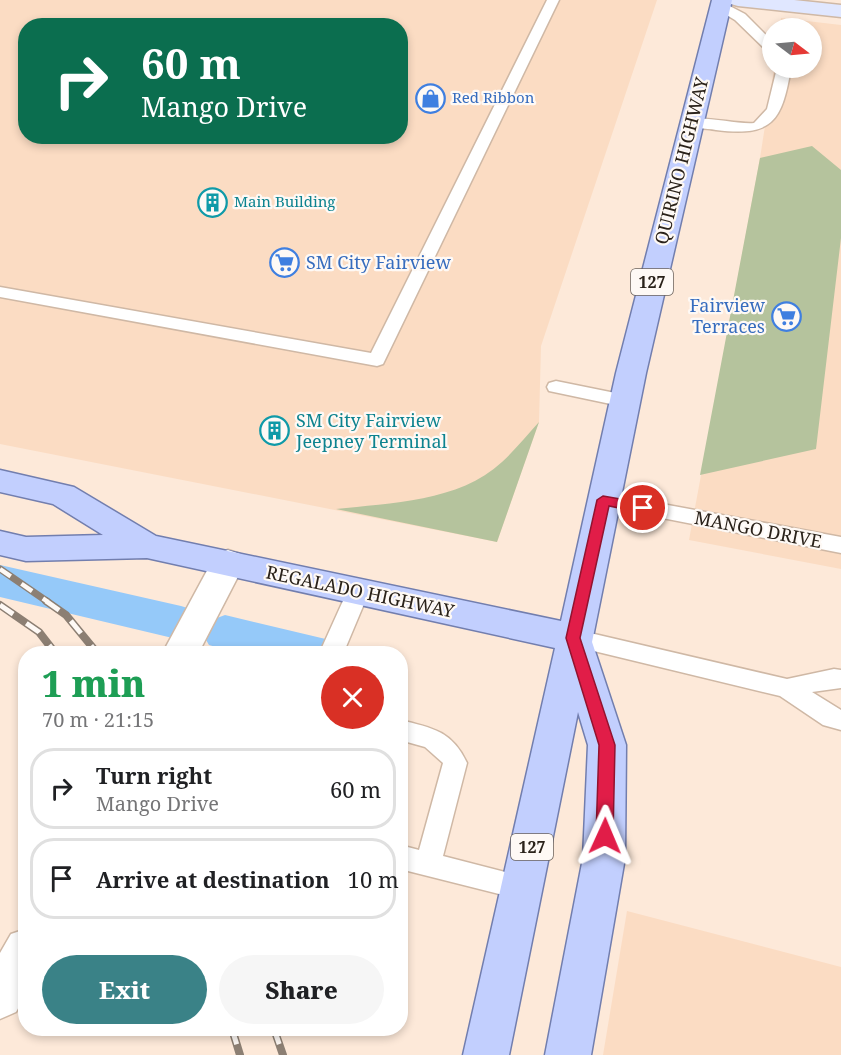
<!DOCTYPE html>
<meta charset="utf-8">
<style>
:root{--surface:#fff;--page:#f6f6f6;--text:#202124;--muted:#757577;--line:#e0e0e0;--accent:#3a8287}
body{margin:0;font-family:"Noto Serif",serif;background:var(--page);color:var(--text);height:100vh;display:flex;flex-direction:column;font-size:22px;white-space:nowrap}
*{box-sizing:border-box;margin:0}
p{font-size:20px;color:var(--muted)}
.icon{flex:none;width:33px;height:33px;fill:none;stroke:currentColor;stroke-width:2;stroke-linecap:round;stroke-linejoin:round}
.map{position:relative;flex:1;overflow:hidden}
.side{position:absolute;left:18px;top:646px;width:390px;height:390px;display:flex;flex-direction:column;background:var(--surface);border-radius:24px;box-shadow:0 3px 9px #0003}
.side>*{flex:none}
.top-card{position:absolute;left:18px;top:18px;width:390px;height:126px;border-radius:24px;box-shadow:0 3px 9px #0003;background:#0b6e4f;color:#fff;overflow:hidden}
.needle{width:39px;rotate:106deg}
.fabs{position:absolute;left:762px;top:18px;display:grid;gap:12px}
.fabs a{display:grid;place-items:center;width:60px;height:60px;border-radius:50%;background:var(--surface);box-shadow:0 3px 9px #0003;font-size:30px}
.pin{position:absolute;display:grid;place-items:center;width:51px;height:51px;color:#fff;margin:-26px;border:3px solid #fff;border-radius:50%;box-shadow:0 2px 6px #0007}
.me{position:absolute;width:66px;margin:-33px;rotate:1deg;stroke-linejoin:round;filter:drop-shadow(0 0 4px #0008)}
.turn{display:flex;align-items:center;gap:21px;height:126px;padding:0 24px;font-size:27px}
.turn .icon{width:78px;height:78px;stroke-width:2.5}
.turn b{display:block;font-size:42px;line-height:51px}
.round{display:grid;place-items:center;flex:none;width:63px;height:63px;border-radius:32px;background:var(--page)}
.head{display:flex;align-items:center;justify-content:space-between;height:102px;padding:0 24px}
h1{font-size:36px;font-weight:800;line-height:45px;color:#1e9e55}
.primary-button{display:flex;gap:12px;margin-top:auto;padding:12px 24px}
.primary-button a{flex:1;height:69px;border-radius:36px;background:var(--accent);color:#fff;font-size:24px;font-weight:800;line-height:69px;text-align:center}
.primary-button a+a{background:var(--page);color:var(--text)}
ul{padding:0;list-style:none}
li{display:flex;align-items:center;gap:18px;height:81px;margin:0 12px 9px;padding:0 12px;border:3px solid var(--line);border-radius:24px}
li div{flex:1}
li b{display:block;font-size:22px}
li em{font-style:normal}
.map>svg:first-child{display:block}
.built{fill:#fbdcc3;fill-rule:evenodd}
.green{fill:#b5c39d}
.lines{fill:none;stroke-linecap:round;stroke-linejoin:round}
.canal{fill:#95c9f9;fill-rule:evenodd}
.lane-casing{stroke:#cfb8a5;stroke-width:3}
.street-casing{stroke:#cfb8a5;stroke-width:3}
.secondary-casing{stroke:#cfb8a5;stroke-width:3}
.primary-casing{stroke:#727eae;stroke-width:3}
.lane{fill:#fff;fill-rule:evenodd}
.street{fill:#fff;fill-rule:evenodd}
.secondary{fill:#e0e7ff;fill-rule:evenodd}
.primary{fill:#c2cffe;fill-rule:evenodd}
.rail-far1-casing{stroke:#8c7f73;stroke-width:7}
.rail-casing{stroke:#8c7f73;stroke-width:8}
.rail-far1{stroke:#fef9f5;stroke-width:4.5;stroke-dasharray:13;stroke-linecap:butt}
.rail{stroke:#fef9f5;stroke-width:5;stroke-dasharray:16;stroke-linecap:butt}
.route{fill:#e11d48;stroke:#92132f;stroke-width:1.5}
.labels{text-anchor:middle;stroke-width:4.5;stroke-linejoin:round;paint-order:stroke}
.far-shop-label{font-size:15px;fill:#366cbe;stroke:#fef9f5;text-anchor:start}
.far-culture-label{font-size:15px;fill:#0d838f;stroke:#fef9f5;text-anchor:start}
.shield{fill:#fef9f5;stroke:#6a625c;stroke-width:1.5}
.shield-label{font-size:16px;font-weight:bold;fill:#2a221a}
.street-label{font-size:18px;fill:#2a221a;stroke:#fef9f5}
.shop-label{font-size:18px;fill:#366cbe;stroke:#fef9f5;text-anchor:start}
.culture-label{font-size:18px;fill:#0d838f;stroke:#fef9f5;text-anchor:start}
</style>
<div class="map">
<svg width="841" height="1055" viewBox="0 0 841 1055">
<rect width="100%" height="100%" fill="#fde9d9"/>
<path class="built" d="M0 0H657L541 346 539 422 497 542 0 444ZM26 26H400V136H26Z
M781 18 841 25V569L689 540 760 158 774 68H812V28H780Z
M627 911 841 967V1055H603Z"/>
<path class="green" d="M812 146 841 170V238L816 449 700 475 760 158Z
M539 422 497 542 336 509C390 503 459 502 502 462 515 450 527 435 539 422Z"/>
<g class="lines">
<path class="canal" d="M0 565 181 606 197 611 204 623 197 635 181 640 0 597Z
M225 615 334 641 341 654H240L209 645 202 633 209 621Z"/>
<defs>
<path id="lane" d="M547 0H559L383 364 377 366 0 297V287L371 353Z
M720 1 745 14 772 41V52L767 51 735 20 715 8 714 5Z
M777 68H791C782 121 773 137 716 130 706 128 691 129 685 122 694 113 737 125 754 123L767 109Z
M556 381 625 395 632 397 634 401 632 405 625 407 549 391 547 387 549 383Z
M603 493 841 537V553L596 505 593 500 596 495Z
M358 584 366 586 369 592 343 654H319L347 592 350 586Z
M573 629 787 679 834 669 841 670V688L812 692 841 710V730L823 725 780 696 565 644 562 638 565 632Z
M400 720C433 728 452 731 467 763L443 856 532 879 536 888 532 897 523 900 400 869V845L419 850 443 763 425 747 400 740Z"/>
<path id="street" d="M228 550 240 554 245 563 198 654H162L216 554Z
M26 929V994L16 1012 0 1019V953L11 934Z"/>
<path id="secondary" d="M728 0H794L841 5V17L738 6 731 4Z"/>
<path id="primary" d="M712 0H732L646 373 592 642 626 745 625 858 591 1055H545L583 858 588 745 578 712 509 1055H463L555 648 147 558 26 561 0 555V531L26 537 103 535 53 504 0 492V470L74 487 156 536 561 621 616 373Z"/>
</defs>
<use href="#lane" class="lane-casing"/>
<use href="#street" class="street-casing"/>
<use href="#secondary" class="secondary-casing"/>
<use href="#primary" class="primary-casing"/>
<use href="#lane" class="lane"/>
<use href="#street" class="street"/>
<use href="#secondary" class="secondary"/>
<use href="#primary" class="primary"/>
<defs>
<path id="rail-far1" d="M0 569 48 602"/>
<path id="rail" d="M46 601 66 615 98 654
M0 605 39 632 56 654
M232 1029 240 1055
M274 1029 283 1055"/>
</defs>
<use href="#rail-far1" class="rail-far1-casing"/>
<use href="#rail" class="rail-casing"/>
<use href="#rail-far1" class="rail-far1"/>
<use href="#rail" class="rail"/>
</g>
<path class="route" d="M603 496 643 503 650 508 643 513 609 506 580 638 615 745 613 836 611 841 605 843 599 841 596 836 599 745 566 638 597 500Z"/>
<defs>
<symbol id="shop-ring" viewBox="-11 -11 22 22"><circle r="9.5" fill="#fef9f5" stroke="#3f7fe0" stroke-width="1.5"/><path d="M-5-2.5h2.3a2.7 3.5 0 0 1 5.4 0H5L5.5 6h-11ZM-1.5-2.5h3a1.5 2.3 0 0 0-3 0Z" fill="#3f7fe0"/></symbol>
<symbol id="building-ring" viewBox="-11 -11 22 22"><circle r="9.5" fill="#fef9f5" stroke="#0f9aa8" stroke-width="1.5"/><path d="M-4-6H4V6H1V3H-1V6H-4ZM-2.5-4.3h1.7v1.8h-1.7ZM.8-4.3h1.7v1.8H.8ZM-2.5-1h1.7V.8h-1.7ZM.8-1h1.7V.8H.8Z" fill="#0f9aa8"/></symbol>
<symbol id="supermarket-ring" viewBox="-11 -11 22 22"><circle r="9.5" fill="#fef9f5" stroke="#3f7fe0" stroke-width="1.5"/><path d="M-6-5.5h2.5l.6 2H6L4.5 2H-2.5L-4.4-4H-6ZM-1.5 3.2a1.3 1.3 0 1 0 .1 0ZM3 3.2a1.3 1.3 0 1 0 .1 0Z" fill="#3f7fe0"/></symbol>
</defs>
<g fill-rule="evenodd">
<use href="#shop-ring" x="414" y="82" width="33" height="33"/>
<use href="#building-ring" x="196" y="186" width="33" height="33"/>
<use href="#supermarket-ring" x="268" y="246" width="33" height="33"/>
<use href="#supermarket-ring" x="770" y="300" width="33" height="33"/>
<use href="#building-ring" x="258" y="414" width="33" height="33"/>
</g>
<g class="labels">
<g class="far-shop-label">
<text x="452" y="103">Red Ribbon</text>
</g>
<g class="far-culture-label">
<text x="234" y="207">Main Building</text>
</g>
<g class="shield">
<rect x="631" y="269" width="42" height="26" rx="4.5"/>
<rect x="511" y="834" width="42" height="26" rx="4.5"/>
</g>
<g class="shield-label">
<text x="652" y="288">127</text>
<text x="532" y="853">127</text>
</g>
<g class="street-label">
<text transform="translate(682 161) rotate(-76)" y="6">QUIRINO HIGHWAY</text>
<text transform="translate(758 530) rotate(11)" y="6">MANGO DRIVE</text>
<text transform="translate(360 592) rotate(12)" y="6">REGALADO HIGHWAY</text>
</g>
<g class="shop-label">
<text x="306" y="269">SM City Fairview</text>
<text x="765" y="312" text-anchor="end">Fairview<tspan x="765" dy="21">Terraces</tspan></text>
</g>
<g class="culture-label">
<text x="296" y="427">SM City Fairview<tspan x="296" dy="21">Jeepney Terminal</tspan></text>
</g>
</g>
</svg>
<div class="fabs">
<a><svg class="needle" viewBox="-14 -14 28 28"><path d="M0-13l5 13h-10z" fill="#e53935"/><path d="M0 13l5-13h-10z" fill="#757577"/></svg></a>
</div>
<div class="pin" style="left:643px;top:508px;background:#d93025"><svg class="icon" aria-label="arrive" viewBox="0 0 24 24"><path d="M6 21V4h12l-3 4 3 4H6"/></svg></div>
<svg class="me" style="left:605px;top:836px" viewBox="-20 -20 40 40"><path d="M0-17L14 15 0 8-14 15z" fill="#e11d48" stroke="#fff" stroke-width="4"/></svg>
<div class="top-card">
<div class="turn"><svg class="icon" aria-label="right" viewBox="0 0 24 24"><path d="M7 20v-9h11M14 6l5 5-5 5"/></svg><div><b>60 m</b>Mango Drive</div></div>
</div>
<section class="side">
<div class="head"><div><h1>1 min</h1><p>70 m · 21:15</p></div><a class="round" style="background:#d93025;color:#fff"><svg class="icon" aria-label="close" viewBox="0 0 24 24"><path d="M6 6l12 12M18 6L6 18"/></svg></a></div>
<ul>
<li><svg class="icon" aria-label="right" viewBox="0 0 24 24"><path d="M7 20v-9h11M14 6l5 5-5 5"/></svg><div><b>Turn right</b><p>Mango Drive</p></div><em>60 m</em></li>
<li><svg class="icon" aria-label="arrive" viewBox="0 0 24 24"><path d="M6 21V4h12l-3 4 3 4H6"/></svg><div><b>Arrive at destination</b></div><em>10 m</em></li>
</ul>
<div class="primary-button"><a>Exit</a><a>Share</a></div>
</section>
</div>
